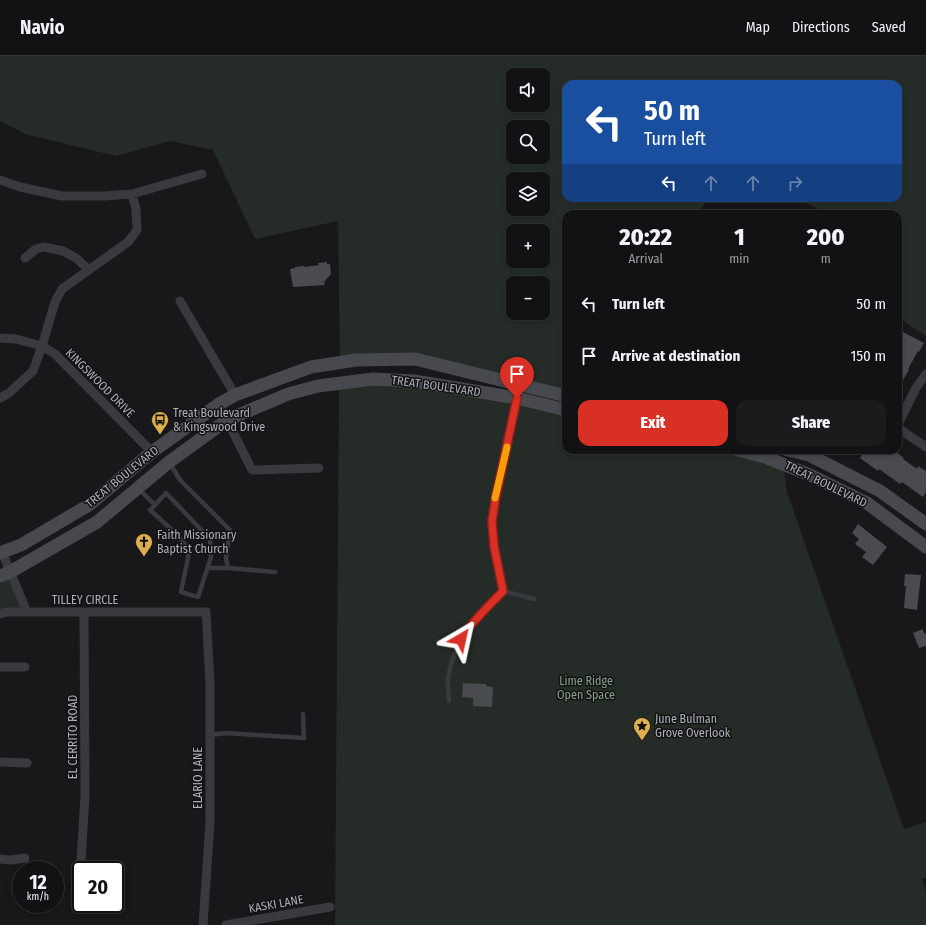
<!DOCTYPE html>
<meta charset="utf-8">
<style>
:root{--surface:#121214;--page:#1b1b1d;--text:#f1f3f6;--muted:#9c9ea0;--line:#313234;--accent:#d93025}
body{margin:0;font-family:"Fira Sans Condensed",sans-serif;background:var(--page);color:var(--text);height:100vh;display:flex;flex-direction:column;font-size:15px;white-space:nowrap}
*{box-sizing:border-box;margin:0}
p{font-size:13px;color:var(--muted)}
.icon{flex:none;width:22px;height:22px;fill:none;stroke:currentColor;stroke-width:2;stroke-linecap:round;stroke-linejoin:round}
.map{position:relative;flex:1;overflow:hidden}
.drawer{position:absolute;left:562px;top:154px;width:340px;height:244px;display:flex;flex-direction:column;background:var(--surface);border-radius:12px;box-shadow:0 2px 6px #0003,0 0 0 1px var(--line)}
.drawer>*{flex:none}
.guide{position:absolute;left:562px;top:24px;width:340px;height:122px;border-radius:12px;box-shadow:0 2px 6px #0003,0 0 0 1px var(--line);background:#1a4fa0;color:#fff;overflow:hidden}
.fabs{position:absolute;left:506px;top:12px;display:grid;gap:8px}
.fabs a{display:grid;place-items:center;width:44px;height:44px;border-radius:8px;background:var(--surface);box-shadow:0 2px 6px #0003,0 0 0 1px var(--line);font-size:20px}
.speed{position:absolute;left:12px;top:805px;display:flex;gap:8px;font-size:20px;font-weight:700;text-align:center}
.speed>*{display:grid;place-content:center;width:52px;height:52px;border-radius:50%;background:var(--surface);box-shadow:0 2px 6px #0003,0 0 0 1px var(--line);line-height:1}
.speed small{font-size:10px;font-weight:400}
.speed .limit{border:2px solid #111;border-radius:6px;background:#fff;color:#111}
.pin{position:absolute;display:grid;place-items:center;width:34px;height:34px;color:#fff;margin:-41px -17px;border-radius:50% 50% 50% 0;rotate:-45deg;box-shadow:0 0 4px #0007}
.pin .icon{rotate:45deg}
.me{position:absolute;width:44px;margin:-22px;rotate:36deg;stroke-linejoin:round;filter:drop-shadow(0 0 3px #0008)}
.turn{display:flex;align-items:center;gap:14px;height:84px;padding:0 16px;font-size:18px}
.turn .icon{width:52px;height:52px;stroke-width:2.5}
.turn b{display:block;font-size:28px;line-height:34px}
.lanes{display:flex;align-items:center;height:38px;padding:0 16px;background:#0003;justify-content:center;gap:20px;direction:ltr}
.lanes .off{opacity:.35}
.eta{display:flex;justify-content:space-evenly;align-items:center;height:68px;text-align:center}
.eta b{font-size:24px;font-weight:800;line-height:28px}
.action{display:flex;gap:8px;margin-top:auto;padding:8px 16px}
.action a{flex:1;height:46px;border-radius:12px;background:var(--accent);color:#fff;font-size:16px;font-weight:800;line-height:46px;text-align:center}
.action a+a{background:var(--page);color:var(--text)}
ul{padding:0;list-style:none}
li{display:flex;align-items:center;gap:12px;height:52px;padding:0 16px}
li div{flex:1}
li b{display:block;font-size:15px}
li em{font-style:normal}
header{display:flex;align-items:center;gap:24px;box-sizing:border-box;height:56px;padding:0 20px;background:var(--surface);border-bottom:1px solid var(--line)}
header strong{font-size:19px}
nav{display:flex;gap:22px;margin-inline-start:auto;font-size:14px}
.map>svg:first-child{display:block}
.green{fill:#252b26;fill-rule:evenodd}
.building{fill:#4a4b4f}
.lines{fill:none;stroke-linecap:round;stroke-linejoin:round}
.service{stroke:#3a3a3e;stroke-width:4.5}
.minor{stroke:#3a3a3e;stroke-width:9}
.secondary{stroke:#48494e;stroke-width:13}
.route-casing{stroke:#8d1f18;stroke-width:10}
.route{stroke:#d93025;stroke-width:7}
.slow{stroke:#f59e0b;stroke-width:7}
.labels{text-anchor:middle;stroke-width:3;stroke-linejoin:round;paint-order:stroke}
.street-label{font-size:12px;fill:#acafb8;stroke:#131315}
.poi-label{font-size:12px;fill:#acafb8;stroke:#131315;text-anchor:start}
.park-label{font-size:12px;fill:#85a088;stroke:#131315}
</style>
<header>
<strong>Navio</strong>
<nav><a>Map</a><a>Directions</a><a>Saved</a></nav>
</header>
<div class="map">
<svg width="926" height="869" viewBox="0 0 926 869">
<rect width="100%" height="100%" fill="#18181a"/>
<path class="green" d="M0 0H926V280L901 264 898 265V158H828L797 142H898V28H566V142H708L698 158H566V315L563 339 415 303 340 306 338 165 255 183 213 94 170 85 116 100 25 78 0 65ZM513 19H543V49H513ZM513 71H543V101H513ZM513 123H543V153H513ZM513 175H543V205H513ZM513 227H543V257H513Z
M373 323 566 354V394H738L783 408 787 436 904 773 926 766V821L922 823 926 836V869H335L339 327Z
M10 516 27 556 0 558V520Z"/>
<path class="building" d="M327 206V208H330L331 218 324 226 325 229 293 231 290 213 295 212V211L304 210 305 211 319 209 318 207Z
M903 276 924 287 919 296 918 295 908 313 909 314 898 332V285Z
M866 394H890L895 398 896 396 904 402 903 403 917 413 918 410 926 415V436L923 441 902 426 900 428 879 413 878 415 860 402Z
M858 468 887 491 873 509 862 501 866 496 855 488 859 483 852 477Z
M905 518 921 519 917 554 904 552 906 530H904Z
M923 573 924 578 926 577V590L919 592 913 577Z
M463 627 486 628V630L493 631 492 651 473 650V642L462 641Z"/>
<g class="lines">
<path class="service" d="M170 407 180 424 230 474 226 502 228 512
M139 433 155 449 150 454 170 472 184 487 189 497 181 536 198 541 211 501 210 483 166 437 155 449
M208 512H228L275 516
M503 535 534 543
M449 645C449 638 447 630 448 623 450 608 457 586 467 574 477 560 491 547 503 535L494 489 492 465 495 440 517 343
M210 679 227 677 304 682 303 658"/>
<path class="minor" d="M0 124 20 131 62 140H104L132 138 202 118
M25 202 36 193 44 191 63 195 76 202 89 214
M180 245 235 339
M0 282 16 283 42 290 55 298 152 396
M0 342 9 337 33 315 42 290 55 246 62 233 128 186 137 174 136 153 132 138
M227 364 252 414 319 412
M898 368 916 332 926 318
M898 372 926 391
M2 496 27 556H206L207 571
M0 558 6 556H27
M0 611H25
M0 706 27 707
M0 803 11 804 25 802
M81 805 85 740 84 556
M203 869 210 766V626L207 575
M226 869 330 851"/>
<path class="secondary" d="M738 394 765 401 810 419 867 447 926 491
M788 394 809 399 880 435 926 468
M0 497 21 489 89 449 152 396 219 348 235 339 311 311 356 304 415 303 566 340
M0 520 10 516 97 466 169 406 227 364 288 338 318 330 373 323 414 325 517 342 566 354"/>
</g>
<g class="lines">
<defs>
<path id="route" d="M461 583C472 565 489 550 503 535L494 490 492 465 496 440 517 342"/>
</defs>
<use href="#route" class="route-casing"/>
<use href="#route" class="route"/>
<path class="slow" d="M495 442 507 391"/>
</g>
<defs>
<symbol id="bus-pin" viewBox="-11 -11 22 30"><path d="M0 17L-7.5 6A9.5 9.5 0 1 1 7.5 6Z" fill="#ddaf4d" stroke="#131315"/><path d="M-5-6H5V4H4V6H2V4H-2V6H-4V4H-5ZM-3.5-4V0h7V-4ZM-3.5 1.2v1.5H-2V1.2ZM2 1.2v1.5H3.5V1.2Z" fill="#111"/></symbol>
<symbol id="church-pin" viewBox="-11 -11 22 30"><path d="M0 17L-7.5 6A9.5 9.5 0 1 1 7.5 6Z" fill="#ddaf4d" stroke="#131315"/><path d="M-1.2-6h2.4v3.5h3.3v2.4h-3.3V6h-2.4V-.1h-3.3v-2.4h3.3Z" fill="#111"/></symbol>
<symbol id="sight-pin" viewBox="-11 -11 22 30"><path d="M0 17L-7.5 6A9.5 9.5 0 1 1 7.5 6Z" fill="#ddaf4d" stroke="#131315"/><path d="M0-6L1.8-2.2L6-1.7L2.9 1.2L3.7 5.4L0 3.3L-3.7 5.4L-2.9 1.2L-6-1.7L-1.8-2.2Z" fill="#111"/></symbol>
</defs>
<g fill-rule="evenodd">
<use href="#bus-pin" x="150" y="354" width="20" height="27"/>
<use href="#church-pin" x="134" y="476" width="20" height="27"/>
<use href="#sight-pin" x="632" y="660" width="20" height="27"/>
</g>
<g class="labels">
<g class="street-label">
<text transform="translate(100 327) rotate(45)" y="4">KINGSWOOD DRIVE</text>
<text transform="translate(436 330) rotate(8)" y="4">TREAT BOULEVARD</text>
<text transform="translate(122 421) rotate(-39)" y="4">TREAT BOULEVARD</text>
<text transform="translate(826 428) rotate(26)" y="4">TREAT BOULEVARD</text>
<text x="85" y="548">TILLEY CIRCLE</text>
<text transform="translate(73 681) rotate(-90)" y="4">EL CERRITO ROAD</text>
<text transform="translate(198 722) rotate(-90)" y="4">ELARIO LANE</text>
<text transform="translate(276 848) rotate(-10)" y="4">KASKI LANE</text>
</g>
<g class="poi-label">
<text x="173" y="361">Treat Boulevard<tspan x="173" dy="14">&amp; Kingswood Drive</tspan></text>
<text x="157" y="483">Faith Missionary<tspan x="157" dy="14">Baptist Church</tspan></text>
<text x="655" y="667">June Bulman<tspan x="655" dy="14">Grove Overlook</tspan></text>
</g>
<g class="park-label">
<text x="586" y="629">Lime Ridge<tspan x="586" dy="14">Open Space</tspan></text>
</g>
</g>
</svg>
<div class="fabs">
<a><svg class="icon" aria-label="sound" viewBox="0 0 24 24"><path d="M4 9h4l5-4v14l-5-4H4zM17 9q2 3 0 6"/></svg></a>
<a><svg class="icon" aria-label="search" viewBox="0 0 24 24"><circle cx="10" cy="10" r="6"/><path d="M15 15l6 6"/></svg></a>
<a><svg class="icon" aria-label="layers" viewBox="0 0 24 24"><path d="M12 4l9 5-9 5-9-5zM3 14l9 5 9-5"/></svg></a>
<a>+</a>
<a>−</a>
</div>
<div class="speed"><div>12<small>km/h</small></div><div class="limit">20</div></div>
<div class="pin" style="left:517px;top:342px;background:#d93025"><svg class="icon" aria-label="arrive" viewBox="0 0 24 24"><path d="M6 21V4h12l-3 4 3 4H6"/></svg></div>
<svg class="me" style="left:461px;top:583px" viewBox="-20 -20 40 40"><path d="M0-17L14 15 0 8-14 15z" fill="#d93025" stroke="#fff" stroke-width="4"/></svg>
<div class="guide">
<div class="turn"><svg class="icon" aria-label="left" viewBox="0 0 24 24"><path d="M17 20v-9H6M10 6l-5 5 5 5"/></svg><div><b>50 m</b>Turn left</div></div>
<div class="lanes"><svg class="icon" aria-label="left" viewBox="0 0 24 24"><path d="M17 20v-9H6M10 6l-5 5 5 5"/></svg><svg class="icon off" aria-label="ahead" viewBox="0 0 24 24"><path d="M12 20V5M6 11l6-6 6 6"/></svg><svg class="icon off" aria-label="ahead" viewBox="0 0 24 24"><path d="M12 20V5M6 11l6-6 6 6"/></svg><svg class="icon off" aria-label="right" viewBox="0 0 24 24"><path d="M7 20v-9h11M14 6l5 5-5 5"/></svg></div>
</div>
<section class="drawer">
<div class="eta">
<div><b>20:22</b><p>Arrival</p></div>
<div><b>1</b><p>min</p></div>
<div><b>200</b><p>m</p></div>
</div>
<ul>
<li><svg class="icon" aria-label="left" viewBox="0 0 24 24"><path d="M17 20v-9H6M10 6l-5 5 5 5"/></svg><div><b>Turn left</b></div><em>50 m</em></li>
<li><svg class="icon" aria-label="arrive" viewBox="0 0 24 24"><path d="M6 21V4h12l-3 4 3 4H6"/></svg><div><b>Arrive at destination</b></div><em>150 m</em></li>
</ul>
<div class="action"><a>Exit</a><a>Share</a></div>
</section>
</div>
